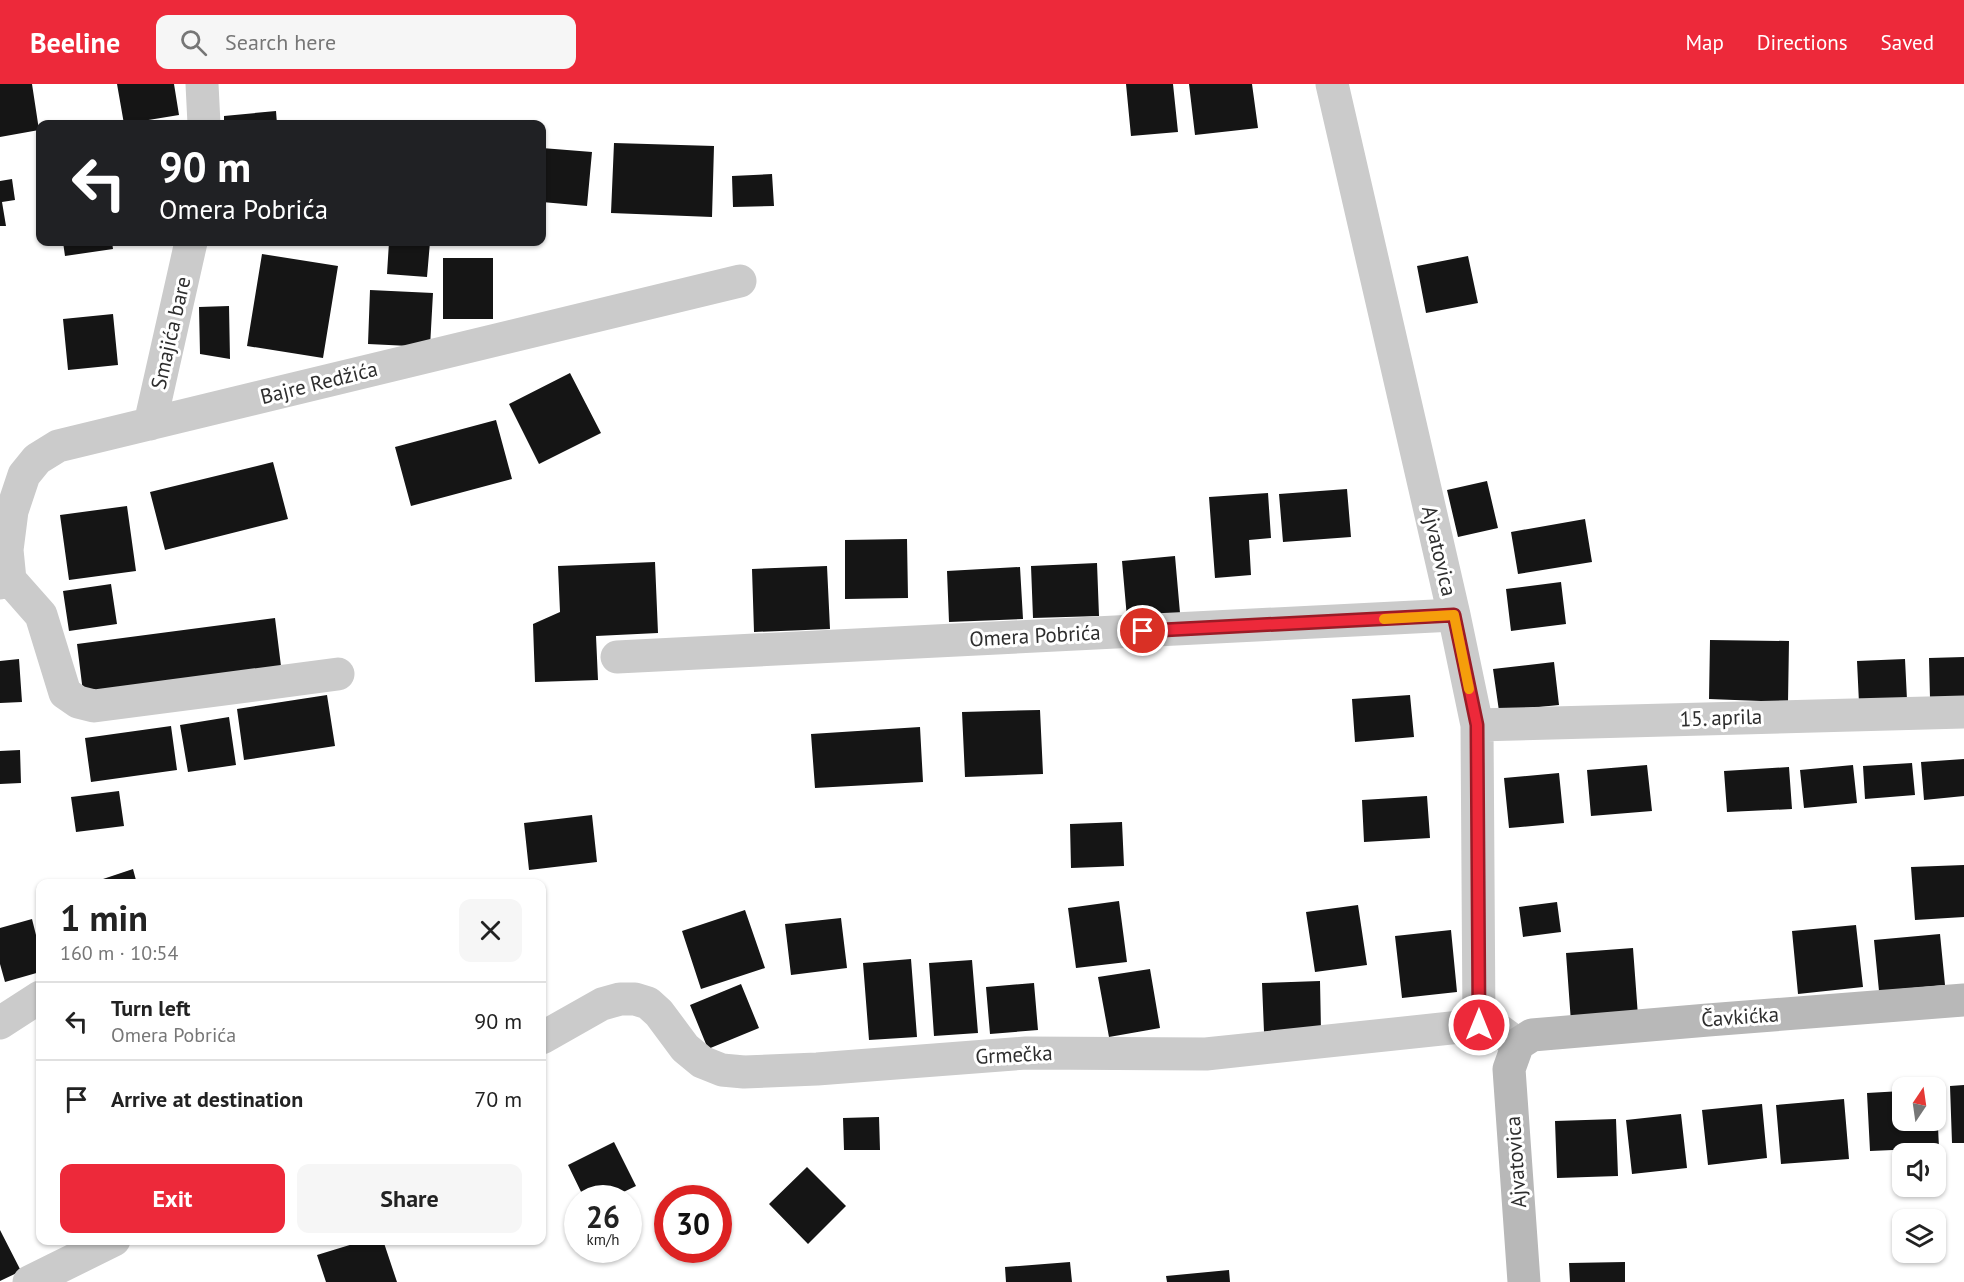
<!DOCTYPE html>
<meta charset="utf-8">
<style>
:root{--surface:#fff;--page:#f6f6f6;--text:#222;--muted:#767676;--line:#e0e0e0;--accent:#ed293a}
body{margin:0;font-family:"PT Sans",sans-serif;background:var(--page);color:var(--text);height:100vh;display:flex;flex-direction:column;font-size:22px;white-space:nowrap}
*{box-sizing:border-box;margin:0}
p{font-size:20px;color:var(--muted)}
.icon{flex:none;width:33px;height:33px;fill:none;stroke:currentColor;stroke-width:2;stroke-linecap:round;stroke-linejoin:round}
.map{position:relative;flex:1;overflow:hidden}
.side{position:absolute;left:36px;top:795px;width:510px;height:366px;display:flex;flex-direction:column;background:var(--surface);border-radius:12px;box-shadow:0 2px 4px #0004}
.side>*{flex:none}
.guide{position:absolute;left:36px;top:36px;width:510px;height:126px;border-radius:12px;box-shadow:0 2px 4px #0004;background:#202124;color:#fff;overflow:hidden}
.needle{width:39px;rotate:13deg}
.buttons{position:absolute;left:1892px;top:993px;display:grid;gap:12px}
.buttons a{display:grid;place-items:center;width:54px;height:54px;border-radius:12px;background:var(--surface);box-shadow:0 2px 4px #0004;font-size:30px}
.speed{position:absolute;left:564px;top:1101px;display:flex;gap:12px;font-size:30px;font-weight:700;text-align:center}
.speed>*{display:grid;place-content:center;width:78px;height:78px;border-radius:50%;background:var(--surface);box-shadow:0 2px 4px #0004;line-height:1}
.speed small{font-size:15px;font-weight:400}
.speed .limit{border:9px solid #d22;background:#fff;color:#111}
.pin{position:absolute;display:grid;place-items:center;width:51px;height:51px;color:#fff;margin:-26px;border:3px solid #fff;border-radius:50%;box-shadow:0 2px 6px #0007}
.me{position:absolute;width:66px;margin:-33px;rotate:0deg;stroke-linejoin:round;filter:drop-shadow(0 0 4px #0008)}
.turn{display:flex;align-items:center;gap:21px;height:126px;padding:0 24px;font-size:27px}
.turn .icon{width:78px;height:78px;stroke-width:2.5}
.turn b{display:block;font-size:42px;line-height:51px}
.round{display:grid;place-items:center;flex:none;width:63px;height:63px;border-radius:12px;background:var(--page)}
.head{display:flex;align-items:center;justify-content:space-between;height:102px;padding:0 24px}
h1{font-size:36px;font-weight:700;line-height:45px}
.cta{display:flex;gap:12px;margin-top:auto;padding:12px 24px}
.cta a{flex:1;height:69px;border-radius:12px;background:var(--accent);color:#fff;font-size:24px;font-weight:700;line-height:69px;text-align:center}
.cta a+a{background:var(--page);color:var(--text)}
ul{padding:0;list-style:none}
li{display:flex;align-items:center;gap:18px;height:78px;padding:0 24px;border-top:2px solid var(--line)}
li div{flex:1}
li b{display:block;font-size:22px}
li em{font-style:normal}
header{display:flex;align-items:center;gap:36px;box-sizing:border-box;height:84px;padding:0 30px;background:var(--accent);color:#fff}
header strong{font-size:28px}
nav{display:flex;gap:33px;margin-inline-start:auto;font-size:21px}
.search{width:420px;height:54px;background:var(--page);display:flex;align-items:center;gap:15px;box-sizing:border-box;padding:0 21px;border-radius:12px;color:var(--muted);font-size:22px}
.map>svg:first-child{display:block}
.building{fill:#151515}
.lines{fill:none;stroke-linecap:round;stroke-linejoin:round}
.street{stroke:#cbcbcb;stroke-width:33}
.secondary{stroke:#b8b8b8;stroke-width:33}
.route-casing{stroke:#9a1b26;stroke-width:15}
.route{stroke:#ed293a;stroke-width:10}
.slow{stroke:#f59e0b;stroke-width:10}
.labels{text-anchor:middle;stroke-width:6;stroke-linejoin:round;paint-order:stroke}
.street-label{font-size:21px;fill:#2e2e2e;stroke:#fff}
</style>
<header>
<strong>Beeline</strong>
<div class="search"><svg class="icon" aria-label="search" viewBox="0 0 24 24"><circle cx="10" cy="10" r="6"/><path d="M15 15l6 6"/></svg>Search here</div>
<nav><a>Map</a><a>Directions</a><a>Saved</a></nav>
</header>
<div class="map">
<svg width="1964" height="1198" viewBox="0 0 1964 1198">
<rect width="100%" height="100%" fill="#fff"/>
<path class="building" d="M0 0H32L39 46 0 53Z
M117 0H174L179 31 124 40Z
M1126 0H1173L1178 48 1131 52Z
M1189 0H1252L1258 44 1195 51Z
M276 27 277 40H224V32Z
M614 59 714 62 712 133 611 129Z
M542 64 592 68 587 122 542 118Z
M772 90 774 122 733 123 732 92Z
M12 95 15 116 2 118 6 142H0V97Z
M63 158H112L113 165 65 172Z
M389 158H430L427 193 387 190Z
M262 170 338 182 323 274 247 262Z
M1468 172 1478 219 1426 229 1417 182Z
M443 174H493V235H443Z
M370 206 433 209 430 263 368 260Z
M229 222 230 275 200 270 199 223Z
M113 230 118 281 68 286 63 235Z
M570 289 601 349 539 380 509 320Z
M496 336 512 395 411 422 395 363Z
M273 378 288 435 165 466 150 408Z
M1487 397 1498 444 1458 453 1447 406Z
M1347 405 1351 453 1283 458 1279 410Z
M1268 409 1271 454 1249 456 1251 491 1215 494 1209 413Z
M127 422 136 487 69 496 60 431Z
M1585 435 1592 478 1518 490 1511 448Z
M907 455 908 514 845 515V456Z
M1175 472 1180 529 1127 534 1122 477Z
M655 478 658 549 596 552 598 596 535 598 533 540 560 528 558 482Z
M1097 479 1099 532 1033 534 1031 482Z
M827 482 830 545 754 548 752 485Z
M1020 483 1023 535 949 538 947 487Z
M1561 498 1566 540 1511 547 1506 505Z
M111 500 117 540 69 547 63 507Z
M275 534 281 582 83 608 77 560Z
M1710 556 1789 557 1788 618 1709 615Z
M1964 573V613L1930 614 1929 574Z
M19 575 22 618 0 619V577Z
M1905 575 1907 616 1859 619 1857 577Z
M1554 578 1559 621 1499 627 1493 585Z
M327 611 335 662 244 676 237 625Z
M1410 611 1414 653 1355 658 1352 615Z
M1040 626 1043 690 965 693 962 628Z
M229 633 236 681 188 688 180 641Z
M171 642 177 686 91 698 85 654Z
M920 643 923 698 815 704 811 650Z
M20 666 21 699 0 700V667Z
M1964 675V712L1924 716 1921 678Z
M1912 679 1915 711 1865 715 1863 682Z
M1647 681 1652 727 1591 732 1587 686Z
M1853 681 1857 719 1804 724 1800 686Z
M1789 683 1792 725 1727 728 1724 687Z
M1559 689 1564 739 1509 744 1504 694Z
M119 707 124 742 76 748 71 713Z
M1427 712 1430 754 1364 758 1362 716Z
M592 731 597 778 529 786 524 739Z
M1122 738 1124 782 1071 784 1070 740Z
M1964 781V833L1915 836 1911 783Z
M133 785 137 800H91V799Z
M1119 817 1127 878 1076 884 1068 824Z
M1557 818 1561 848 1523 853 1519 823Z
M1358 821 1367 881 1315 888 1306 828Z
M745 826 765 884 701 905 682 847Z
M841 834 847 884 791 891 785 840Z
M32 835 40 867V888L5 898 0 880V844Z
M1856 841 1863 903 1798 910 1792 847Z
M1451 846 1457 908 1402 914 1395 852Z
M1940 850 1945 901 1879 907 1874 856Z
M1633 864 1638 932 1571 938 1566 869Z
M911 875 917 953 869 956 863 879Z
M972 876 978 949 934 952 929 879Z
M1150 885 1160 944 1109 953 1098 893Z
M1320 897 1321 946 1264 948 1262 899Z
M1034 899 1038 946 990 950 986 903Z
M741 900 759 944 708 965 690 921Z
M1964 1001V1059H1952L1950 1002Z
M1902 1007V1036H1935V1022H1937L1939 1064 1870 1067 1867 1009Z
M1844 1015 1849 1075 1781 1080 1776 1021Z
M1762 1020 1767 1074 1708 1081 1702 1026Z
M1681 1030 1687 1084 1632 1090 1626 1036Z
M879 1033 880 1066H844L843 1034Z
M1616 1035 1618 1092 1557 1094 1555 1037Z
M614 1058 636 1102 611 1114H584L568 1081Z
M807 1083 846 1122 808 1160 769 1120Z
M0 1146 21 1187 0 1197Z
M366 1156H383L397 1198H326L317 1171Z
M1070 1178 1072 1198H1006L1005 1183Z
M1625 1178V1198H1570L1569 1179Z
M1229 1186 1230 1198H1167L1166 1192Z"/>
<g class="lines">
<path class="street" d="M202 0 204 40
M1332 0 1454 531 1477 641 1479 941
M150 340 191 158
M10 496 41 531 65 609 78 618 94 622 338 590
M0 499 10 496 7 466 12 427 24 391 37 375 58 362 740 197
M617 573 1454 531
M1477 641 1964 628
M0 939 40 913
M542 954 602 920 620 915H635L648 919 659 929 685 964 702 978 722 986 744 988 817 985 1026 969 1206 970 1479 941 1500 947 1518 960
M29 1198 114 1156"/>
<path class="secondary" d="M1524 1198 1509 985 1518 960 1532 951 1708 936 1964 916"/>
</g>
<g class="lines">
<defs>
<path id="route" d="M1143 547 1454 531 1477 641 1479 941"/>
</defs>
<use href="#route" class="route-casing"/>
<use href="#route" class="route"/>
<path class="slow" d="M1384 535 1454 531 1469 605"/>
</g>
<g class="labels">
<g class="street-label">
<text transform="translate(171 249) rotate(-77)" y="7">Smajića bare</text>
<text transform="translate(319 299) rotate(-14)" y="7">Bajre Redžića</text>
<text transform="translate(1439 467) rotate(77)" y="7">Ajvatovica</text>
<text transform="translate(1035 552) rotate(-3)" y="7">Omera Pobrića</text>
<text transform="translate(1721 634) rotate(-2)" y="7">15. aprila</text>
<text transform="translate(1740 933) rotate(-4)" y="7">Čavkićka</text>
<text transform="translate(1014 971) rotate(-3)" y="7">Grmečka</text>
<text transform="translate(1516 1078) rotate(-94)" y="7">Ajvatovica</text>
</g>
</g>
</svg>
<div class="buttons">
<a><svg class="needle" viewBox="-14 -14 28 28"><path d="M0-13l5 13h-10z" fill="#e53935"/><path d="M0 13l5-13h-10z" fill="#767676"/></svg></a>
<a><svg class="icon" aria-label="sound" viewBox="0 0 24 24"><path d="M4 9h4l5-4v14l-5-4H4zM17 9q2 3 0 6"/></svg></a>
<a><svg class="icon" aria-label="layers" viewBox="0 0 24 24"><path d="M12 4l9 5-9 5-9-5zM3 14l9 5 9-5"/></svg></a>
</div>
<div class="speed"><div>26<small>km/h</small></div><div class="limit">30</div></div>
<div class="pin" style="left:1143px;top:547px;background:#d93025"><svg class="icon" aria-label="arrive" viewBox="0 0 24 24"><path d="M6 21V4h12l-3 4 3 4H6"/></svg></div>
<svg class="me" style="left:1479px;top:941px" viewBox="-20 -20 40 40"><circle r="17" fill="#ed293a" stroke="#fff" stroke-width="3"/><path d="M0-11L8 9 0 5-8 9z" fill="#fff"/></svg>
<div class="guide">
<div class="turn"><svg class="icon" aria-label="left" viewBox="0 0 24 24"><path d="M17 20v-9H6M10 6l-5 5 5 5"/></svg><div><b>90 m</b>Omera Pobrića</div></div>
</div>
<section class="side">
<div class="head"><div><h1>1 min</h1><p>160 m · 10:54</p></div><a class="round"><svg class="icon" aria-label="close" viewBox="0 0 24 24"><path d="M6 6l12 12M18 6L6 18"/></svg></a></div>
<ul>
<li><svg class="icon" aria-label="left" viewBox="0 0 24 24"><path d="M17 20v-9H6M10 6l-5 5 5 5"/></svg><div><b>Turn left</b><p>Omera Pobrića</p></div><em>90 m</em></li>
<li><svg class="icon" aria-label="arrive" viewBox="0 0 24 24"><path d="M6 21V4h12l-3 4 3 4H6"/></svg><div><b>Arrive at destination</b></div><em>70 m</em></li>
</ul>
<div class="cta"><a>Exit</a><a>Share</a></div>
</section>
</div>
